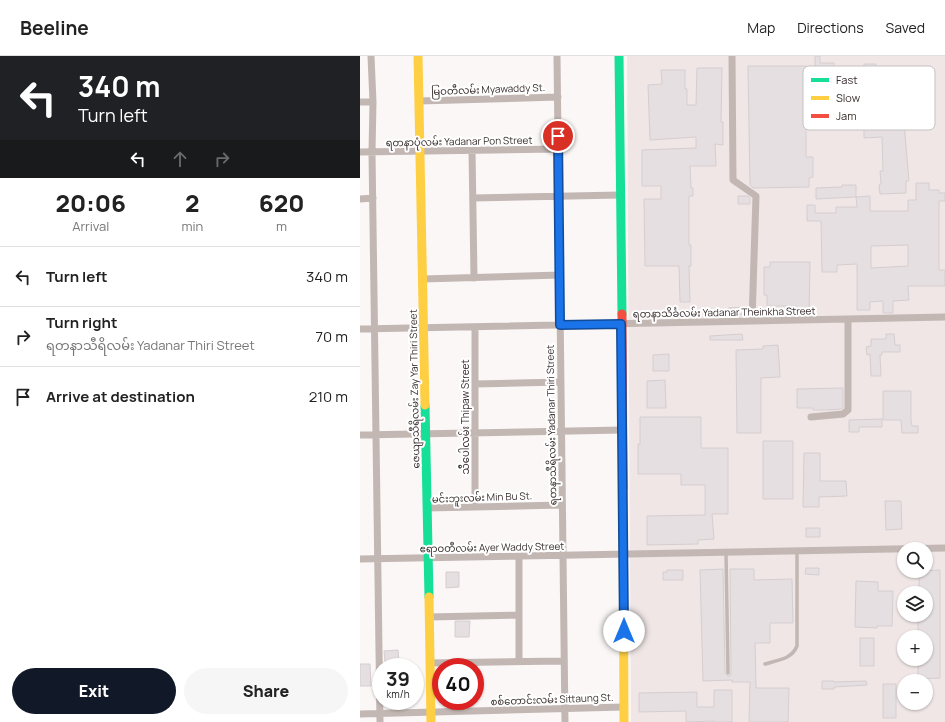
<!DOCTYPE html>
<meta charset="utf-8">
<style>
:root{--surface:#fff;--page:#f6f6f6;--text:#222;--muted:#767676;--line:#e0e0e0;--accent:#111827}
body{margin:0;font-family:Manrope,"Noto Sans Myanmar",sans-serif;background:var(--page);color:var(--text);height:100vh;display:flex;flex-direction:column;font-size:15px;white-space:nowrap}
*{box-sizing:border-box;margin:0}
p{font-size:13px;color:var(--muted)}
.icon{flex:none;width:22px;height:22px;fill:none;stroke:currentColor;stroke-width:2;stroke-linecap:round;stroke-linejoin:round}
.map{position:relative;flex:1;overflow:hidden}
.drawer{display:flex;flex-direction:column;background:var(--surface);width:360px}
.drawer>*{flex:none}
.hud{background:#202124;color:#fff;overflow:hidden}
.controls{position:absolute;left:537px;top:486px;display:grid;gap:8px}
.controls a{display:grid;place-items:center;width:36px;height:36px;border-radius:50%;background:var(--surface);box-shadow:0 1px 3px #0004;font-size:20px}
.speed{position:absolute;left:12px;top:602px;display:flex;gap:8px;font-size:20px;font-weight:700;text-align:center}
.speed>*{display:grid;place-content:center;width:52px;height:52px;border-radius:50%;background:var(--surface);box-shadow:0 1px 3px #0004;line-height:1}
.speed small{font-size:10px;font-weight:400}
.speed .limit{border:6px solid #d22;background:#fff;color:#111}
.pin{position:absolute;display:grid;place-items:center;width:34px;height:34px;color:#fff;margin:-17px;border:2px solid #fff;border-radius:50%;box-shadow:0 1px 4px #0007}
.me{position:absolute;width:44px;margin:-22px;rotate:0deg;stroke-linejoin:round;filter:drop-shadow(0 0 3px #0008)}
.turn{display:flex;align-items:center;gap:14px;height:84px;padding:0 12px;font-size:18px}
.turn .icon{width:52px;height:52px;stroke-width:2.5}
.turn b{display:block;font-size:28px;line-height:34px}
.lanes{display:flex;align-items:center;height:38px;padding:0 12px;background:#0003;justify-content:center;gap:20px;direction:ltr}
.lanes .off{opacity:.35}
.eta{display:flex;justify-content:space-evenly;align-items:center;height:68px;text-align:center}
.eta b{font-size:24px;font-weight:800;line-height:28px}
.button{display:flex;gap:8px;margin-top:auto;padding:8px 12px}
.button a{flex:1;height:46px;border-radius:24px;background:var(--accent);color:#fff;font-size:16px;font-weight:800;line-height:46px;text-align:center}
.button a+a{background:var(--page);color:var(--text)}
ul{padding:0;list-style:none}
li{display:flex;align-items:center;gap:12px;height:60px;padding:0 12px;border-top:1px solid var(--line)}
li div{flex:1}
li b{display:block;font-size:15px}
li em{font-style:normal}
header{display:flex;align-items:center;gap:24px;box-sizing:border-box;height:56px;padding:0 20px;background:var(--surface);border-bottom:1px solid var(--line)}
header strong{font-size:19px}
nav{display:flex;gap:22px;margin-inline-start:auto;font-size:14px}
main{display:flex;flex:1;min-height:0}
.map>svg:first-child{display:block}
.built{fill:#f0e6e6;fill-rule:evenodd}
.building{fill:#e6dfe1;stroke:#d4ced0;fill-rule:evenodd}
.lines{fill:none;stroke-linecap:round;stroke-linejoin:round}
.lane{stroke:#c2b7b3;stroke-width:3.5}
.street{stroke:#c2b7b3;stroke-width:7}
.fast{stroke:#16e098;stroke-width:9}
.slow{stroke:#ffcf43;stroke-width:9}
.jam{stroke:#f24e42;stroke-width:9}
.route-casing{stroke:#114b97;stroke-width:10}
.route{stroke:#1a73e8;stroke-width:7}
.labels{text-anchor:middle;stroke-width:4;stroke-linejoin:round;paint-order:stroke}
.street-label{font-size:10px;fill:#3a2f2f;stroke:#fff}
.key{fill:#fff;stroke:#c4c1c1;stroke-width:1}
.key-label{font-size:11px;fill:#3a2f2f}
</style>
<header>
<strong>Beeline</strong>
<nav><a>Map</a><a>Directions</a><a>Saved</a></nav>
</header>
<main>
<section class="drawer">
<div class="hud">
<div class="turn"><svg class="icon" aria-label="left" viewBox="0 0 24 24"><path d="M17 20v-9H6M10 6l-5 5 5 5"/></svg><div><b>340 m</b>Turn left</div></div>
<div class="lanes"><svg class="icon" aria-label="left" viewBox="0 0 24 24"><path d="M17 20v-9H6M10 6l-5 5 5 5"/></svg><svg class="icon off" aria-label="ahead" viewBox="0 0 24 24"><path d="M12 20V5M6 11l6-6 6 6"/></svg><svg class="icon off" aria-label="right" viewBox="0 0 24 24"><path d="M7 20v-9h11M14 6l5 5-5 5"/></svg></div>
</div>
<div class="eta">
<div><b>20:06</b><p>Arrival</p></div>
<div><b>2</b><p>min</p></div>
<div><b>620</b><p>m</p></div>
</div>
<ul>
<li><svg class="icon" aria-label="left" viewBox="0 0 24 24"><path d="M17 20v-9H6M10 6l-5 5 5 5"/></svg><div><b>Turn left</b></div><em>340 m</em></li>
<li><svg class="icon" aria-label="right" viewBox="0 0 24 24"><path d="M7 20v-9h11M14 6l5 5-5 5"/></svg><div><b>Turn right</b><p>ရတနာသီရိလမ်း Yadanar Thiri Street</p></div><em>70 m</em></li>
<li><svg class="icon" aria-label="arrive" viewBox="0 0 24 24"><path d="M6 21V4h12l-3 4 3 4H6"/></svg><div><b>Arrive at destination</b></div><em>210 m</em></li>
</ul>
<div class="button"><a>Exit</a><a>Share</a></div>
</section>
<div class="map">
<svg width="585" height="666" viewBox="0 0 585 666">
<rect width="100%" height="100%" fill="#fbf7f7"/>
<path class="built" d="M267 0H585V666H271ZM544 493H566V515H544ZM544 537H566V559H544ZM544 581H566V603H544ZM544 625H566V647H544Z"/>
<path class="building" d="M455 0H460V7H474V30L446 29V43H450V57H446V101H453V121L449 122V131L393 132 390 129 388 10H446V15H455Z
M504 8H516V14L538 12V14L543 13 545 79 549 125H546V137L520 138 519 129 521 128 520 115H523L522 81 504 82V69H522V41H498V25H504Z
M337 12H362L361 66H363V89L355 88 356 110H330L331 132H333V140H329V189H331V210H329L330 246H320L319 210H285L284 143H301V130H282V94L336 92V81L290 84 288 29 302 28 301 14H325V33H327V49H336Z
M556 127H569V134H579V137H585V145H579V214H585V230H548L549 244 533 245V257H523V245L510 246V254H497V208L477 209V216H462L461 165H447V149H455V157H476V151H497L496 141 510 140V155H548V144H556ZM548 189V210L511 212V190Z
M482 129H496V141L456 143V132L482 131Z
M378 140H388L390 142V148H378Z
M410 206H450L449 259H436V250H407V239H404V211H410Z
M387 251V258L368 259V252Z
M382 278 383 284H350V280Z
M526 278H534L535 289H540V296H522V299H520L521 320H511L510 298 507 299 506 291 511 290V283H526Z
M418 289 420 321 401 322V377H377L376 294 403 293V290Z
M309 298V315H293V299Z
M305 324 306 352H287V325Z
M483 332V352L481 353 468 354H453V352H437V333Z
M523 335H551V365L552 370H558V377H542L541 364H523Z
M280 361H341V392H368V458H352L354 483 338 484V488L287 489V460L345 459V429H321V418H278V388H280Z
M522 363V371H499V376H489V364Z
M403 385H433V443H403Z
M444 397H460V425H486L487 440 459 441V451H443Z
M525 445H541L542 473 526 474Z
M446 472H460V481H446Z
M446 512H459V519L445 518Z
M363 513 365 617 368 620H370L371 617 370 513H394V524L432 523 433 567H410V587H395L396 632H429L428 666H389L390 626H372V624L343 625 340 514Z
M307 514H323V524H303V516H307Z
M580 514V622L558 623V603H566V581H558V559H566V537H559V515Z
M86 516H99V531L86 532Z
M496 525 518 526V535H533L532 570H517V572L495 571Z
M95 565H110L109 581H95Z
M500 582H514V610H500Z
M38 594 39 605 25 606 24 595Z
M0 608H10L11 630H0Z
M462 625H474V626L506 625 507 629 474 631V633H462Z
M523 628H536V662H523Z
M354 634H372V666H354V665L326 666V655L279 656V637L337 636V651H354Z"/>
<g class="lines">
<path class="lane" d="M366 497 368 617
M405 608C418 604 432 603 437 590V495"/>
<path class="street" d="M11 0 13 46 12 96 20 666
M197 0 205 666
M372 0 373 124 396 140 392 265
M59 45 198 41
M0 46H13
M112 94 114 222
M0 96 198 93
M113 142 260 139
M0 143 13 142
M63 223 200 219
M115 271V451
M0 273 585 261
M115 328 201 326
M451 361 483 358 488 354V263
M0 379 262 374
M67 452 202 449
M159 501V605
M0 503 585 492
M69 561 159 559
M70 607 204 605
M0 658 264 651"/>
<path class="fast" d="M259 0 262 258
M65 349 69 541"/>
<path class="slow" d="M58 0 65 349
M263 432 264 666
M69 541 71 666"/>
<path class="jam" d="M262 258 263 432"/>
</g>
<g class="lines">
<defs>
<path id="route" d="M198 80 200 269 261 268 264 575"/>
</defs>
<use href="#route" class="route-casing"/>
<use href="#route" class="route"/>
</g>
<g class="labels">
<g class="street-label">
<text transform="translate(128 33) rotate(-2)" y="4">မြဝတီလမ်း Myawaddy St.</text>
<text transform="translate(99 85) rotate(-1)" y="4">ရတနာပုံလမ်း Yadanar Pon Street</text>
<text transform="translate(364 256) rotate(-1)" y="4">ရတနာသိင်္ခလမ်း Yadanar Theinkha Street</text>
<text transform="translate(54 333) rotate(-91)" y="4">ဇေယျာသီရိလမ်း Zay Yar Thiri Street</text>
<text transform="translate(105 361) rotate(-90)" y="4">သီပေါလမ်း Thipaw Street</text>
<text transform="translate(191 369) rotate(-91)" y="4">ရတနာသီရိလမ်း Yadanar Thiri Street</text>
<text transform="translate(122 441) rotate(-2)" y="4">မင်းဘူးလမ်း Min Bu St.</text>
<text transform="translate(132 491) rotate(-1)" y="4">ဧရာဝတီလမ်း Ayer Waddy Street</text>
<text transform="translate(192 643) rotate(-2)" y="4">စစ်တောင်းလမ်း Sittaung St.</text>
</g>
</g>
<rect x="443" y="10" width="132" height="64" rx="6" class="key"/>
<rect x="451" y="22" width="18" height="4" fill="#16e098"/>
<rect x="451" y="40" width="18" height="4" fill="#ffcf43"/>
<rect x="451" y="58" width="18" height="4" fill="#f24e42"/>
<g class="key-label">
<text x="476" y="28">Fast</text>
<text x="476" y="46">Slow</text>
<text x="476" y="64">Jam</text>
</g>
</svg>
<div class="controls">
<a><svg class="icon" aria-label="search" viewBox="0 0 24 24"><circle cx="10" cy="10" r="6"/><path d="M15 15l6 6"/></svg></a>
<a><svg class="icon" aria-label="layers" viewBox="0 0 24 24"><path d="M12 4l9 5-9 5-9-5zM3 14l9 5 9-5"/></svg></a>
<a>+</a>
<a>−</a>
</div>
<div class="speed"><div>39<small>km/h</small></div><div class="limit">40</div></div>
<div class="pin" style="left:198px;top:80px;background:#d93025"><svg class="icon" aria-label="arrive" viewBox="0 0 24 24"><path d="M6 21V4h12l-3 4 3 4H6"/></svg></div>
<svg class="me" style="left:264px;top:575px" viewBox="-20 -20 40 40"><circle r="19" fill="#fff"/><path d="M0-13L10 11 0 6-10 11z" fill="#1a73e8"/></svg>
</div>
</main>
